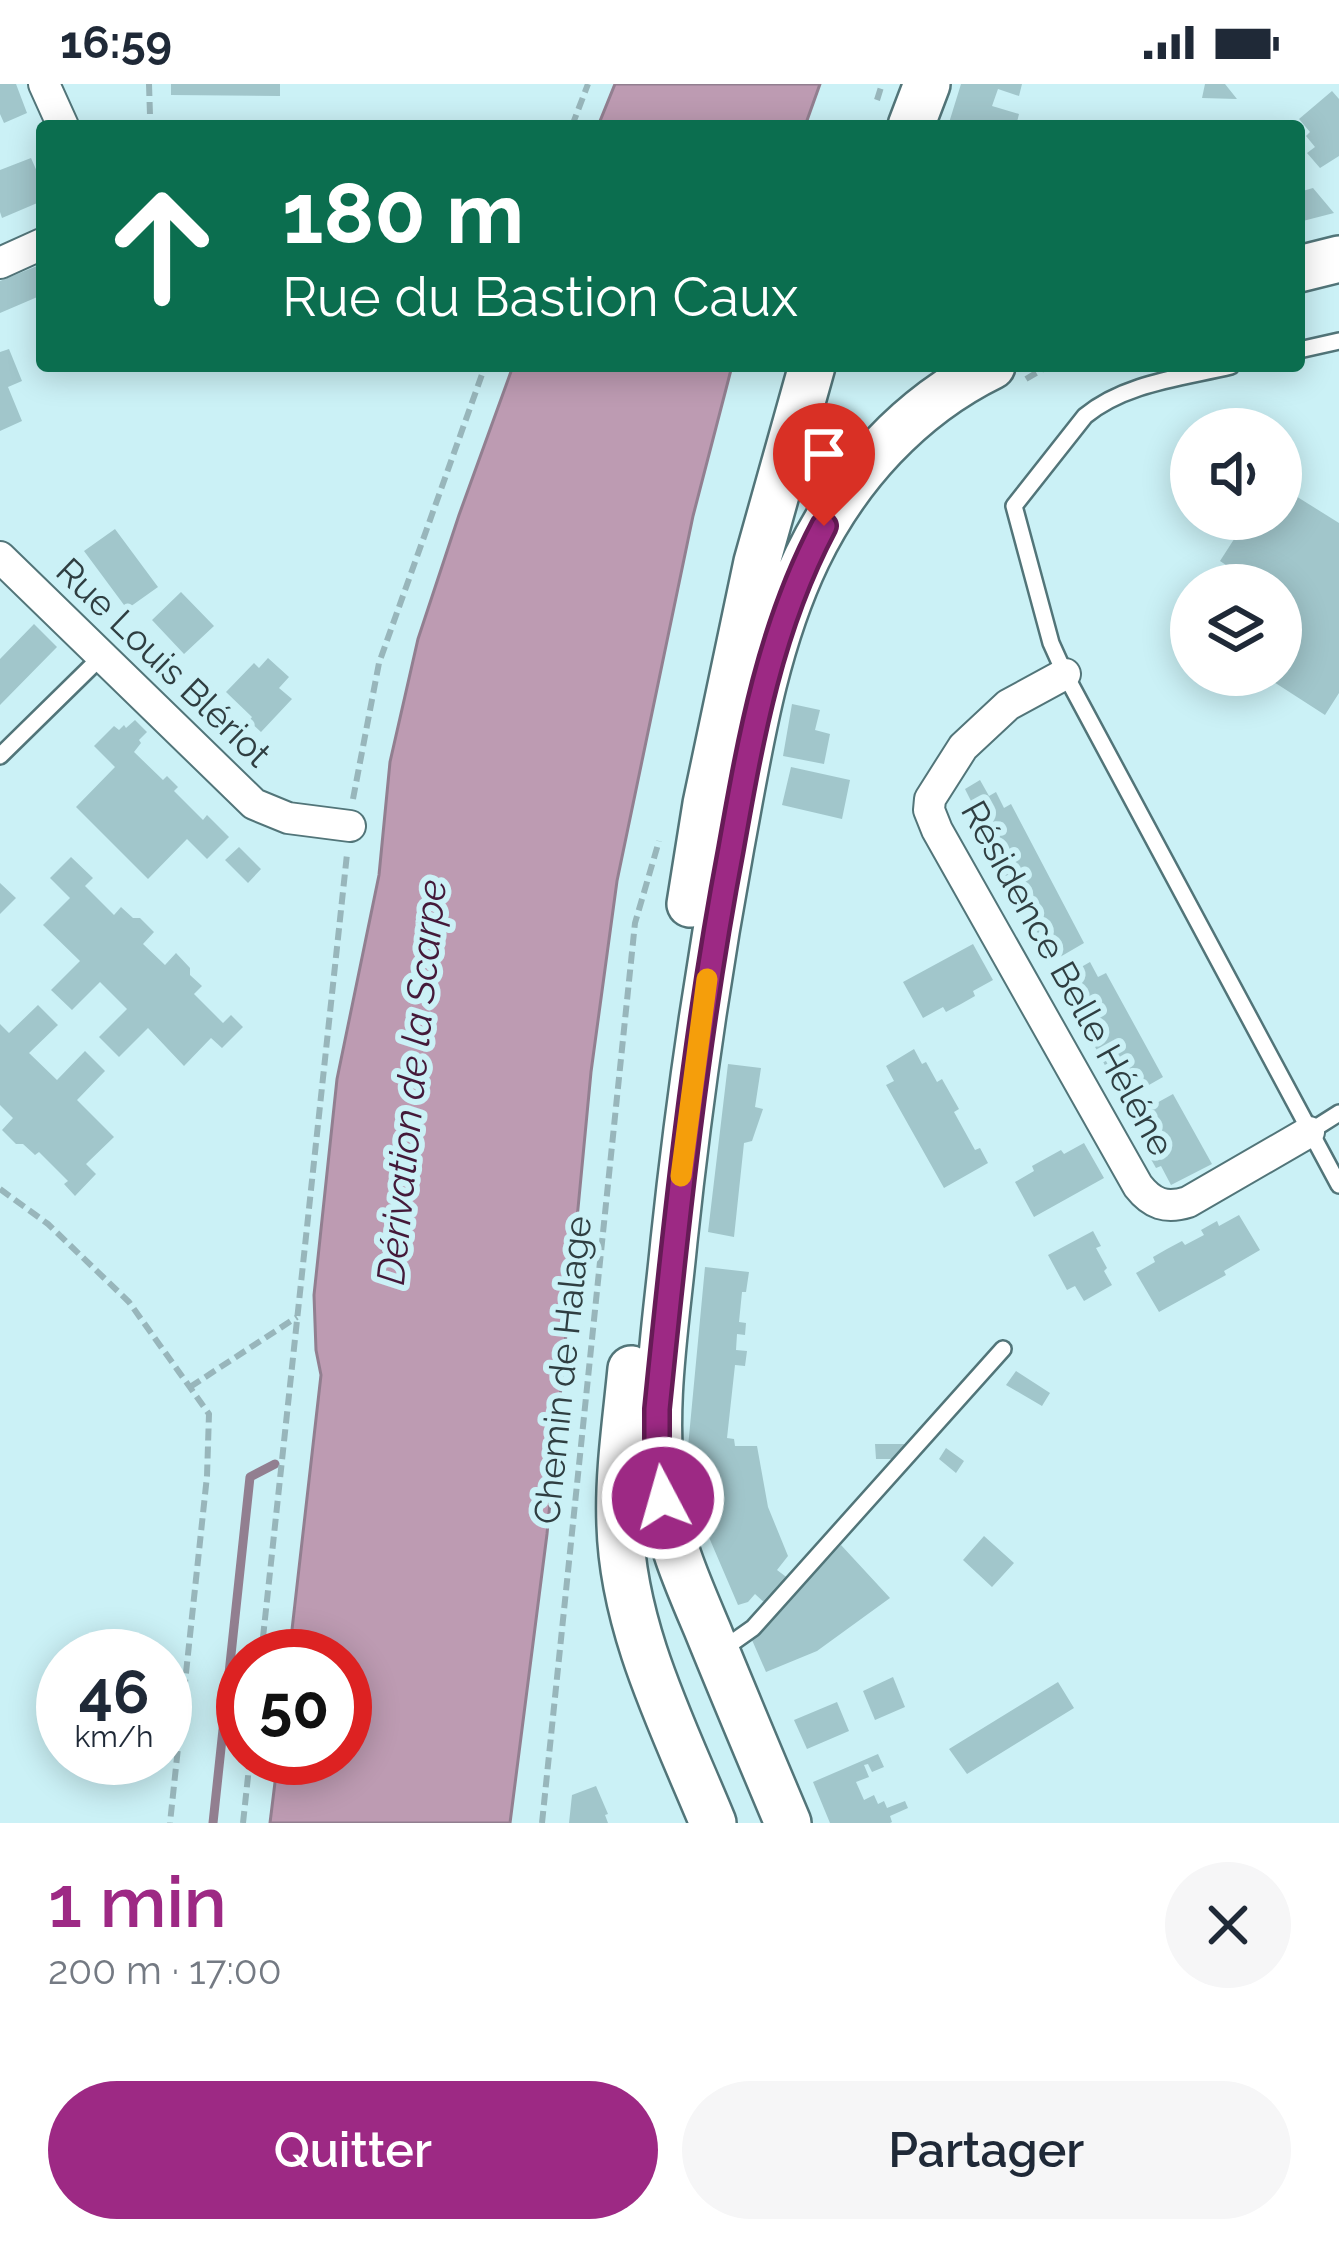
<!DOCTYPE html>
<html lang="fr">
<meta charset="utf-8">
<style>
:root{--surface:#fff;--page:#f6f6f7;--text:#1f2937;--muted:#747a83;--accent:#9d2984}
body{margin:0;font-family:Raleway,sans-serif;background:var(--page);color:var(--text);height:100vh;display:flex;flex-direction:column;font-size:45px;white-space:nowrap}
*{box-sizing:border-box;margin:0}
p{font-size:39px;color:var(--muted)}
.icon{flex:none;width:66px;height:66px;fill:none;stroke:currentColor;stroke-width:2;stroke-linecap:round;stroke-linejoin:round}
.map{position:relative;height:1739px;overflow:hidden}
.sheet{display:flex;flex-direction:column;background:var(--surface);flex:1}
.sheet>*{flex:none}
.guide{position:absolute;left:36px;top:36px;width:1269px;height:252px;border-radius:12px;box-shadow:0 6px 30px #0003;background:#0b6e4f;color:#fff;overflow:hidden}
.tools{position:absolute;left:1170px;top:324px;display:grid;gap:24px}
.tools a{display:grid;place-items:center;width:132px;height:132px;border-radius:50%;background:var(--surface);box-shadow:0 6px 30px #0003;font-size:60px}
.speed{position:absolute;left:36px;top:1545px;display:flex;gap:24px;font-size:60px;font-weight:700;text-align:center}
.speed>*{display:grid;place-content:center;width:156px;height:156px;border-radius:50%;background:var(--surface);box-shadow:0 6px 30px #0003;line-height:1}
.speed small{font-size:30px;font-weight:400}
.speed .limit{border:18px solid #d22;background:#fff;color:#111}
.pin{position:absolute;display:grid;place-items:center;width:102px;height:102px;color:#fff;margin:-123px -51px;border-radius:50% 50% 50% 0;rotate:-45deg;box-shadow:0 0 12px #0007}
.pin .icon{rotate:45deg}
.me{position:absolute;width:132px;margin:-66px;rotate:354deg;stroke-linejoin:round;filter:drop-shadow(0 0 9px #0008)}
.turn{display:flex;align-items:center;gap:42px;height:252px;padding:0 48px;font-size:54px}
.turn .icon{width:156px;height:156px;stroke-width:2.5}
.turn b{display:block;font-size:84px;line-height:102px}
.round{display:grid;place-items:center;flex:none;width:126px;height:126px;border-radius:63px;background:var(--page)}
.head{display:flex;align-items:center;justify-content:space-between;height:204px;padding:0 48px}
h1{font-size:72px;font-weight:600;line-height:90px;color:var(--accent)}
.primary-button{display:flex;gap:24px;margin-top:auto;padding:24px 48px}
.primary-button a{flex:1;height:138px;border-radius:72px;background:var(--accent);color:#fff;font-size:48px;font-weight:600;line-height:138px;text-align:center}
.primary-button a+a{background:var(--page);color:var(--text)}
.status{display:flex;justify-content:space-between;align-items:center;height:84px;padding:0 60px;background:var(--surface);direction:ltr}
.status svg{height:33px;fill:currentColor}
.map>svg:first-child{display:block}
.water{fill:#bd9bb2;stroke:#927f90;stroke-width:3}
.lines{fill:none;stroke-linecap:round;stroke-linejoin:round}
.stream{stroke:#927f90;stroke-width:9}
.building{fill:#a1c6cb}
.lane-casing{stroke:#527579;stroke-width:20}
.street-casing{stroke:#527579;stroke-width:34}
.secondary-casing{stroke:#527579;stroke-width:50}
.path{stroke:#98b6bb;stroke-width:6;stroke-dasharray:12 6;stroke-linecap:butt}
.lane{stroke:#fff;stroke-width:15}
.street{stroke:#fff;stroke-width:30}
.secondary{stroke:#fff;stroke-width:45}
.route-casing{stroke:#661b56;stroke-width:30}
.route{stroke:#9d2984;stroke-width:21}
.slow{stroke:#f59e0b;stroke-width:21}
.labels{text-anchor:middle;stroke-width:12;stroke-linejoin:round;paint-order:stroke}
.street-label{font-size:36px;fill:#2f3e41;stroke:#cbf1f6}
.water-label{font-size:39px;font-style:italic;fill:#441939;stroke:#cbf1f6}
</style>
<div class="status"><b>16:59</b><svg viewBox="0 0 49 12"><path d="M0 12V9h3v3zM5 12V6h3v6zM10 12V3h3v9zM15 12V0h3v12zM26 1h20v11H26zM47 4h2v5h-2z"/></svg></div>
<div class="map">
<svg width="1339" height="1739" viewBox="0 0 1339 1739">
<rect width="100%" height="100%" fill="#cbf1f6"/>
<path class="water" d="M615 0H820L805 42H598Z
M513 282H732L693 432 617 797 591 988 547 1450 510 1739H270L278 1674H345V1572H289L321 1291 316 1266 314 1211 337 995 379 791 390 678 418 555 459 431Z"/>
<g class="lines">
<path class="stream" d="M213 1739 250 1393 275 1380"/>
</g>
<path class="building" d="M0 0H16L27 29 4 39 0 30Z
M171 0H280V12L171 11Z
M961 0H1022L1019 12 998 5 992 22 1019 30 1016 42H948Z
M1205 0H1225L1237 15 1202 14Z
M1332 7 1339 15V72L1320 84 1307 69 1315 63 1306 52 1310 48 1299 35Z
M31 74 42 99V117L2 134 0 128V86Z
M1313 104 1334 129 1299 138V108Z
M42 180V211L0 229V197Z
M9 265 22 297 8 303 22 337 0 347V268Z
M1283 404 1339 439V609L1325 631 1263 591H1281V501H1230L1238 489 1220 477 1247 435H1281Z
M115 445 158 503 127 525 84 467Z
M181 508 214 542 184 570 152 536Z
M34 540 57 563 0 621V575Z
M268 574 289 593 279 604 292 615 261 648 249 637 252 633 226 608 254 579 259 584Z
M792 620 820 626 815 646 830 650 824 680 783 672Z
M135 636 147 648 139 656 141 659 134 668 163 696 167 692 178 703 174 707 203 736 207 731 229 753 207 775 187 755 148 795 76 723 115 683 94 662 114 642 119 646 124 641 126 644Z
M791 683 850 696 842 735 782 721Z
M980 696 989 712 996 708 1004 724 1011 720 1084 859 1048 880 1037 861 1033 862 1016 833 1021 830 999 792 995 794 978 764 983 762 972 742 975 740 967 725 973 721 965 705Z
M239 763 261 785 248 799 225 776Z
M71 773 93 794 85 802 114 831 121 823 133 834H140L154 848 143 860 165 881 176 869 190 884V891L202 902 194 910 223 939 231 931 243 943 222 964 211 954 184 982 148 944 119 973 99 953 127 925 100 898 72 926 51 906 80 877 43 841 70 814 50 794Z
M0 799 16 814 0 830Z
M973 860 993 896 973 907 975 912 961 920 946 928 943 923 923 934 903 898Z
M1090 878 1098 893 1106 889 1163 993 1119 1018 1111 1002 1115 1000 1094 961 1089 963 1072 934 1077 932 1066 911 1069 910 1062 894Z
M38 921 58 941 29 969 57 996 85 967 105 987 77 1016 114 1053 86 1080 96 1090 75 1112 64 1100 68 1097 39 1068 35 1071 23 1060H16L2 1046 13 1034 0 1021V940L9 949Z
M914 965 922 980 926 978 937 998 942 995 959 1025 954 1028 975 1066 980 1064 988 1079 944 1104 886 1001 894 997 886 982Z
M728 980 761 984 755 1023 763 1025 752 1057 744 1059 734 1153 708 1148Z
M1173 1010 1212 1080 1171 1101 1161 1082 1156 1084 1148 1070 1140 1054 1144 1051 1133 1032Z
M1084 1059 1104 1094 1034 1133 1015 1098 1034 1087 1032 1082 1061 1066 1064 1070Z
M1239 1131 1260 1166 1224 1187 1226 1191 1159 1228 1136 1189 1155 1178 1153 1173 1167 1165 1182 1157 1185 1161 1204 1151 1201 1146 1217 1137 1219 1142Z
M1093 1147 1101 1162 1096 1164 1107 1184 1104 1187 1112 1201 1084 1217 1075 1202 1067 1206 1048 1171Z
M705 1183 749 1188 746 1208H742L739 1238 746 1239 745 1251 737 1250 736 1266 747 1267 745 1282 735 1281 727 1354 734 1355 735 1362H757L768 1423 788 1472 777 1486 789 1495 766 1520 755 1510 748 1518 738 1521 699 1430 688 1363Z
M1016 1287 1050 1309 1042 1322 1006 1301Z
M875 1360H909L896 1375H876Z
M946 1364 964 1377 956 1389 939 1375Z
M984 1452 1014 1479 992 1503 963 1476Z
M841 1461 890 1514 817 1567 766 1588 752 1556Z
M893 1593 905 1623 875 1636 863 1607Z
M1058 1598 1074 1624 967 1690 949 1665Z
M837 1618 849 1647 807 1665 794 1636Z
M878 1670 884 1683 872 1688 868 1680 864 1681 869 1693 856 1698 864 1716 874 1711 878 1720 884 1717 887 1724 905 1717 908 1724 890 1732 892 1738 890 1739H830L813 1698Z
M596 1702 608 1730 605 1731 608 1739H569L572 1711Z"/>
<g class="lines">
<defs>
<path id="lane" d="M1299 266 1339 257
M1231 282C1181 294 1125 299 1085 332L1014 422 1051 559 1065 590 1339 1101
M0 672 102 572
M1309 1048 1339 1029
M719 1568 753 1544 1003 1265"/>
<path id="street" d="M44 0 63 42
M0 179 42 160
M0 473 254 720 288 734 350 742
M1065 590 1008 621 963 663 930 715 929 726 937 746 1138 1102C1152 1120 1166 1125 1188 1118L1309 1048"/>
<path id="secondary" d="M911 42 927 0
M1299 185 1339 175
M690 820 706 720 757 478 812 282
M631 1285C626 1337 618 1389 620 1441 623 1546 674 1644 713 1739
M788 1739C761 1675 734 1611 708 1547 689 1502 669 1458 663 1410 651 1325 666 1241 674 1157 688 1025 707 893 731 762 749 665 764 564 807 474 846 393 910 322 992 282"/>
</defs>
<use href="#lane" class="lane-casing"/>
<use href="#street" class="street-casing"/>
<use href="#secondary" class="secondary-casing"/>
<path class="path" d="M149 0 150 31
M877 16 882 0
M572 42 588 0
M1026 295 1048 282
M353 715 379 579 485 282
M0 1105 48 1140 129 1218 209 1330 207 1392 170 1739
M190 1303 297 1233
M261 1572 347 770
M243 1739 250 1674
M542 1739 635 839 659 757"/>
<use href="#lane" class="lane"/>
<use href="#street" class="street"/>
<use href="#secondary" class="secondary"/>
</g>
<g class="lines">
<defs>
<path id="route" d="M663 1414 657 1354V1325C676 1137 696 950 731 765 751 652 770 544 824 442"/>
</defs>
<use href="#route" class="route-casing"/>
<use href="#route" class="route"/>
<path class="slow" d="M681 1092 707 895"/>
</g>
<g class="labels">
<g class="street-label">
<text transform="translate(164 578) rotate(44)" y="13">Rue Louis Blériot</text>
<text transform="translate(1068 894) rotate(61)" y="13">Résidence Belle Héléne</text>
<text transform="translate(562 1286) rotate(-84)" y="13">Chemin de Halage</text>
</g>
<g class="water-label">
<text transform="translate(411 998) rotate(-84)" y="14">Dérivation de la Scarpe</text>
</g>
</g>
</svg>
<div class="tools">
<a><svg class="icon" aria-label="sound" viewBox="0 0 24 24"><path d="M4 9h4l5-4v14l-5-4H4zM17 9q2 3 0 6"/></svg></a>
<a><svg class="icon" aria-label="layers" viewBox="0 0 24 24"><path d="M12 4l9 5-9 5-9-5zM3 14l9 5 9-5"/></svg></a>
</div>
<div class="speed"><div>46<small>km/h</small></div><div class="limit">50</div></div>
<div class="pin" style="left:824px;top:442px;background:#d93025"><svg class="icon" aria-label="arrive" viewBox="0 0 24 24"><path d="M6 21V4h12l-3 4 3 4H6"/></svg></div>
<svg class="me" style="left:663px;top:1414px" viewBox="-20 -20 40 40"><circle r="17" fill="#9d2984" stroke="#fff" stroke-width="3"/><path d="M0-11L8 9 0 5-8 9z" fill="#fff"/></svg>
<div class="guide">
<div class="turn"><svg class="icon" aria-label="ahead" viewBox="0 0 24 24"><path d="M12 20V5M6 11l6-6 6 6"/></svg><div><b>180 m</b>Rue du Bastion Caux</div></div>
</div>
</div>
<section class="sheet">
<div class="head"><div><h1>1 min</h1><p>200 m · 17:00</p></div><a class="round"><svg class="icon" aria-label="close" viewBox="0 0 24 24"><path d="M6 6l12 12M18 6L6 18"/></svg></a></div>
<div class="primary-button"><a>Quitter</a><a>Partager</a></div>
</section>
